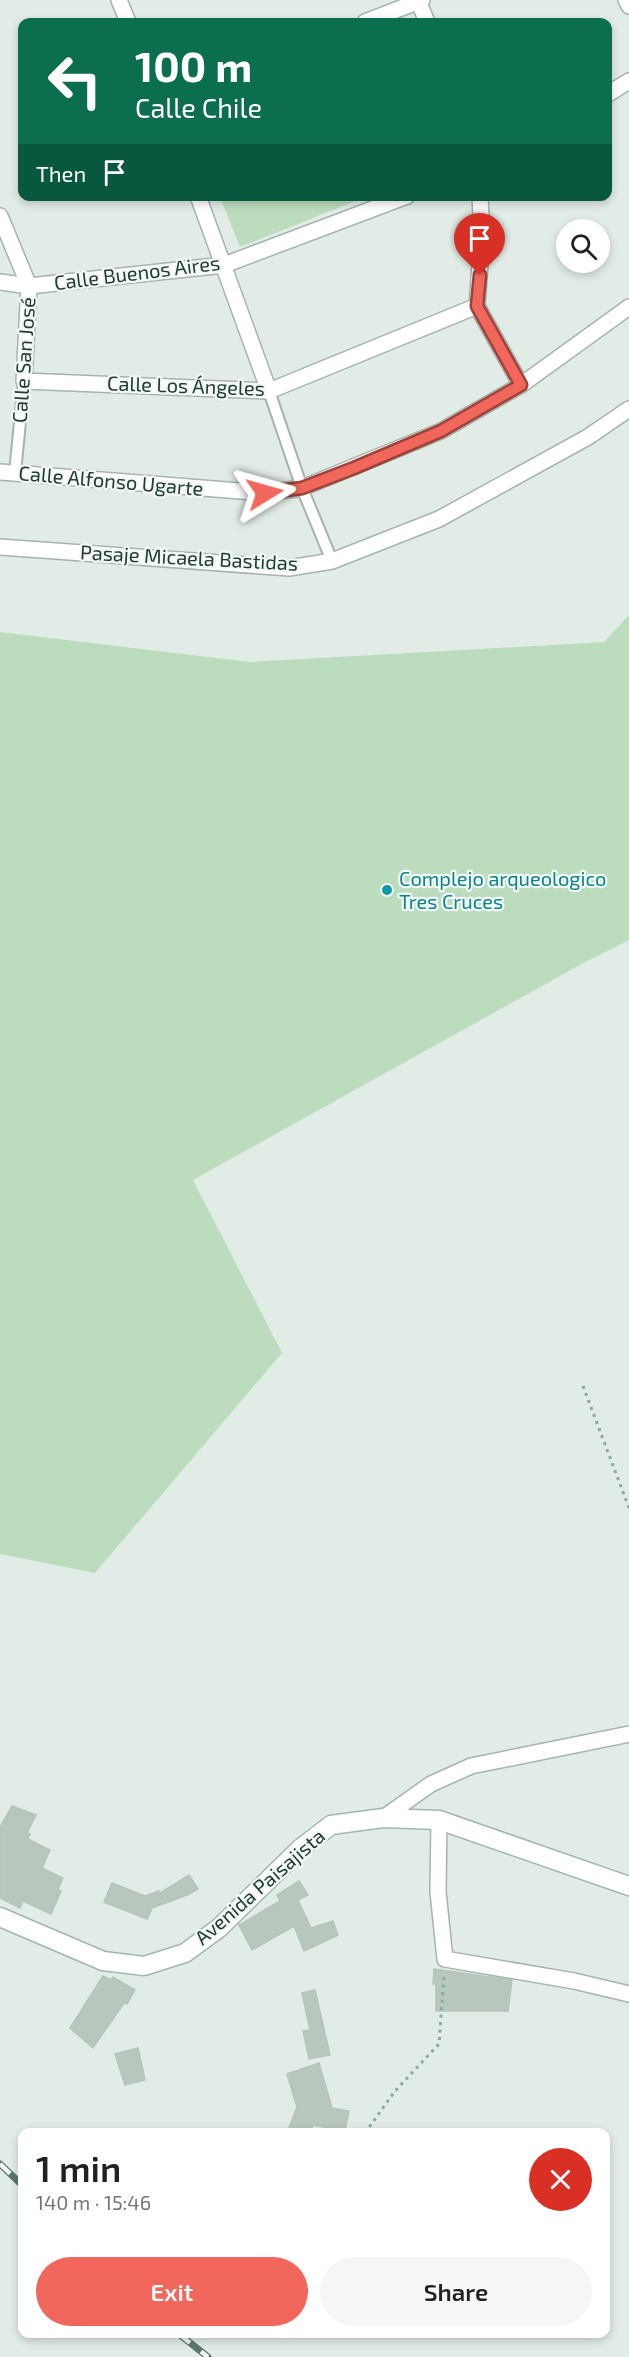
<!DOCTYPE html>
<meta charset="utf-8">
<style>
:root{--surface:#fff;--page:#f6f6f6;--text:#202124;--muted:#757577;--accent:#f1675b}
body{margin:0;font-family:"Exo 2",sans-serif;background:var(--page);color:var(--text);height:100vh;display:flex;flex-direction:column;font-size:22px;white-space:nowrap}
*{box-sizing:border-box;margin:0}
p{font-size:20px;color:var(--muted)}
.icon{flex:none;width:33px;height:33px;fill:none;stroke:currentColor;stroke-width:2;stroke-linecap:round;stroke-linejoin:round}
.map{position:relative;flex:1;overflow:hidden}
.panel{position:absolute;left:18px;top:2128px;width:592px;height:210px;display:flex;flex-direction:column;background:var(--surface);border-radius:12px;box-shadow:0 3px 9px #0003}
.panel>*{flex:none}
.guide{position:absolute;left:18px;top:18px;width:594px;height:183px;border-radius:12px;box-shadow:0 3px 9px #0003;background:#0b6e4f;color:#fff;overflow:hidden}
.tools{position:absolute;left:556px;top:219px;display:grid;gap:12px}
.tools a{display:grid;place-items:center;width:54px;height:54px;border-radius:50%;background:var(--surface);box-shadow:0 3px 9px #0003;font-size:30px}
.pin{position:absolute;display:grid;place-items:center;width:51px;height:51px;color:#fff;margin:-62px -26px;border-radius:50% 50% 50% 0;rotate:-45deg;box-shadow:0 0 6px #0007}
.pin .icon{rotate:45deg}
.me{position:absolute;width:66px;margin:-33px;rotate:82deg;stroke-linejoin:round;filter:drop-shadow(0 0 4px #0008)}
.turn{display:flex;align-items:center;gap:21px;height:126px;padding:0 18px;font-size:27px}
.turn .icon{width:78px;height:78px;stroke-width:2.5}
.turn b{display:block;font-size:42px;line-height:51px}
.then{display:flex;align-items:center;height:57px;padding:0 18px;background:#0003;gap:12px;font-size:22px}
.round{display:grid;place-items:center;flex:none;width:63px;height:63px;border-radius:32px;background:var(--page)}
.headline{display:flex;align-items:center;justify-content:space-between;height:102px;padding:0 18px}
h1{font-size:36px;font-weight:600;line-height:45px}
.button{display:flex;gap:12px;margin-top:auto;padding:12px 18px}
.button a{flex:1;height:69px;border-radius:36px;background:var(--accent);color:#fff;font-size:24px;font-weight:600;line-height:69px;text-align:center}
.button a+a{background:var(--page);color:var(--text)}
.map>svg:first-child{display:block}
.green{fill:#bbddbe}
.building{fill:#b7c7be;stroke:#b4c5bb;stroke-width:1.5}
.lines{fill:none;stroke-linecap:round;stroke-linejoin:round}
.pedestrian-casing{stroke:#a5b4ac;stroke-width:14}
.minor-casing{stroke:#a5b4ac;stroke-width:18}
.secondary-casing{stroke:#a0b8ac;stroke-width:21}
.path{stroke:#82af9a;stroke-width:3;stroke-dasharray:3 4.5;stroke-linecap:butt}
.pedestrian{stroke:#fff;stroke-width:10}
.minor{stroke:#fff;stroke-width:15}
.secondary{stroke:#fff;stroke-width:18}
.rail-casing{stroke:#5c786c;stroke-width:7}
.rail{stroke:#f2f8f4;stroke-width:4.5;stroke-dasharray:14;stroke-linecap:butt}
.route-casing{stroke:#9d433b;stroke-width:15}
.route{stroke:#f1675b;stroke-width:10}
.culture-dot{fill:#0f9aa8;stroke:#f2f8f4;stroke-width:2}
.labels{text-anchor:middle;stroke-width:4.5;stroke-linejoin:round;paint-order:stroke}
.street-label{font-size:20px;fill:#223d31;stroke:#f2f8f4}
.culture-label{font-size:20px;fill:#0d838f;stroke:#f2f8f4;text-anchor:start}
</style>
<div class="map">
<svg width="629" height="2357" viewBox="0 0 629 2357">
<rect width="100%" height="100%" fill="#e2ece6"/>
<path class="green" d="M220 197H366L240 247Z
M629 615V940L587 961 193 1180 282 1353 95 1573 0 1554V632L250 662 604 642Z"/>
<path class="building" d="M12 1806 36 1815 27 1833 30 1834 28 1839 50 1850 42 1868 63 1878 58 1889 61 1891 51 1914 23 1901 20 1908 0 1898V1827Z
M189 1875 198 1889 187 1895 152 1908 147 1919 104 1902 112 1883 145 1896 159 1891 157 1895Z
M299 1881 308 1895 298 1900 311 1928 333 1921 338 1935 304 1951 294 1926 252 1950 239 1925 280 1901 277 1895Z
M434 1969 512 1980 508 2011H436V1984H433Z
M103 1976 111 1980 113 1977 135 1990 127 2004 124 2003 93 2048 70 2028Z
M315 1990 330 2055 309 2059 303 2031 310 2030 302 1993Z
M138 2048 145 2080 125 2085 115 2054Z
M319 2063 332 2108 349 2111 345 2131 313 2125 310 2133H287L297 2107 287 2074Z"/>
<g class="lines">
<defs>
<path id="pedestrian" d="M269 391 302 488 332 561
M15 473 24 381"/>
<path id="minor" d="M119 0 128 22
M418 0 427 22
M626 0 629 6
M365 22 422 0
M608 94 629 81
M198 196 269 391
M480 196 482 237 477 306 521 385
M0 216 29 286 24 381 269 391 477 306
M0 282 29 286 224 265 407 196
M0 472 265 493 302 488 441 431 521 385 629 307
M0 547 289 568 332 561 439 519 588 437 629 409
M383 1818 431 1784 471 1766 629 1734
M439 1820 438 1892 445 1959 574 1981 629 1994"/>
<path id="secondary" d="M0 1917 103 1961 144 1966 185 1953 219 1928 301 1848 331 1825 383 1818 439 1820 629 1886"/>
</defs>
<use href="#pedestrian" class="pedestrian-casing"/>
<use href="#minor" class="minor-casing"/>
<use href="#secondary" class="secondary-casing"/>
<path class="path" d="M583 1386 629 1508
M365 2133 395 2091 439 2044 444 1975"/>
<use href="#pedestrian" class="pedestrian"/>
<use href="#minor" class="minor"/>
<use href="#secondary" class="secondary"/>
<defs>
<path id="rail" d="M0 2164 22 2185
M179 2334 208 2357"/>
</defs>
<use href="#rail" class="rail-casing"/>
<use href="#rail" class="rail"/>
</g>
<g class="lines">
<defs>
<path id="route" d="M265 493 302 488 354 468 441 431 521 385 477 306 480 275"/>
</defs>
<use href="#route" class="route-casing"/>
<use href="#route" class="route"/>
</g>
<circle class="culture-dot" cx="387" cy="890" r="6"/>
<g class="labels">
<g class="street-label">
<text transform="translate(137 273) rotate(-7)" y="7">Calle Buenos Aires</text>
<text transform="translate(24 360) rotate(-86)" y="7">Calle San José</text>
<text transform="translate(186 386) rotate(2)" y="7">Calle Los Ángeles</text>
<text transform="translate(111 481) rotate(5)" y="7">Calle Alfonso Ugarte</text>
<text transform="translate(189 558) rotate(3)" y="7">Pasaje Micaela Bastidas</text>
<text transform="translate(260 1887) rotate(-41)" y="7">Avenida Paisajista</text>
</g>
<g class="culture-label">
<text x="399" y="886">Complejo arqueologico<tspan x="399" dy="23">Tres Cruces</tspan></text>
</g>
</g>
</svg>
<div class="tools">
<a><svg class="icon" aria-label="search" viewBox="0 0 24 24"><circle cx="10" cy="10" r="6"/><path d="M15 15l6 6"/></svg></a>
</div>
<div class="pin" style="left:480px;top:275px;background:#d93025"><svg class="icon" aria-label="arrive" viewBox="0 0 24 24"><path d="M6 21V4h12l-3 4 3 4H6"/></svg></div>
<svg class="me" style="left:265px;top:493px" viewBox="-20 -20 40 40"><path d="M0-17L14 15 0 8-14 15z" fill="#f1675b" stroke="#fff" stroke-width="4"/></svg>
<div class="guide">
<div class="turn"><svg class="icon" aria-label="left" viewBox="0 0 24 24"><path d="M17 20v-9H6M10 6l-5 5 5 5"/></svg><div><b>100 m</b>Calle Chile</div></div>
<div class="then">Then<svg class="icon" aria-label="arrive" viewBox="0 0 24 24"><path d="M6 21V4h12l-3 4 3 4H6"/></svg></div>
</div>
<section class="panel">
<div class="headline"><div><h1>1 min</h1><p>140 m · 15:46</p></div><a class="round" style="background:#d93025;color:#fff"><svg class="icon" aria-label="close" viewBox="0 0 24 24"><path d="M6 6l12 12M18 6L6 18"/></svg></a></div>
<div class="button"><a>Exit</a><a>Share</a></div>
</section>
</div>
